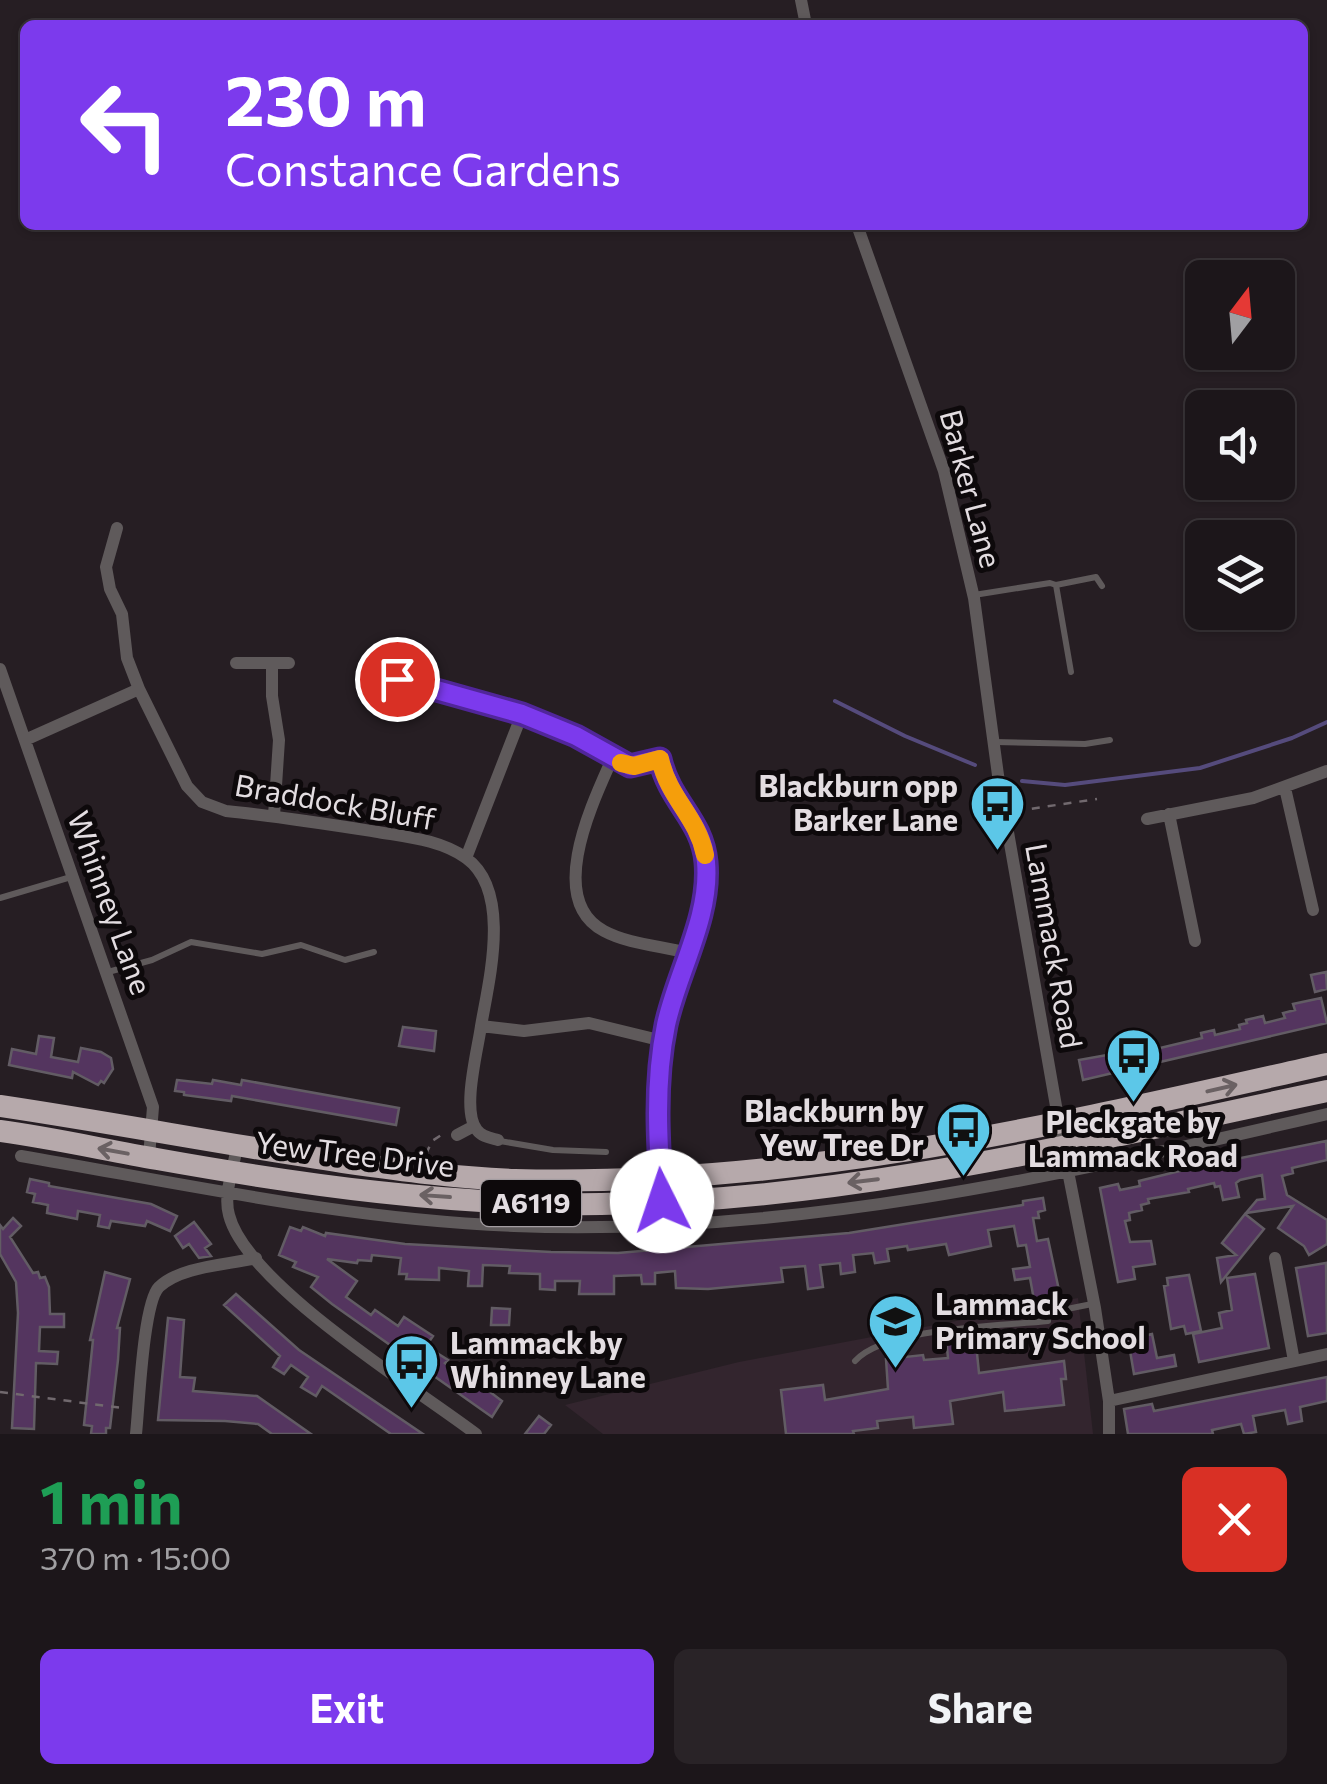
<!DOCTYPE html>
<meta charset="utf-8">
<style>
:root{--surface:#1c161a;--page:#292327;--text:#f1f3f6;--muted:#a09fa2;--line:#3a3539;--accent:#7c3aed}
body{margin:0;font-family:Commissioner,sans-serif;background:var(--page);color:var(--text);height:100vh;display:flex;flex-direction:column;font-size:38px;white-space:nowrap}
*{box-sizing:border-box;margin:0}
p{font-size:32px;color:var(--muted)}
.icon{flex:none;width:55px;height:55px;fill:none;stroke:currentColor;stroke-width:2;stroke-linecap:round;stroke-linejoin:round}
.map{position:relative;height:1434px;overflow:hidden}
.side{display:flex;flex-direction:column;background:var(--surface);flex:1}
.side>*{flex:none}
.top-card{position:absolute;left:20px;top:20px;width:1288px;height:210px;border-radius:15px;box-shadow:0 2px 8px #0004,0 0 0 2px var(--line);background:#7c3aed;color:#fff;overflow:hidden}
.needle{width:65px;rotate:16deg}
.controls{position:absolute;left:1185px;top:260px;display:grid;gap:20px}
.controls a{display:grid;place-items:center;width:110px;height:110px;border-radius:15px;background:var(--surface);box-shadow:0 2px 8px #0004,0 0 0 2px var(--line);font-size:50px}
.pin{position:absolute;display:grid;place-items:center;width:85px;height:85px;color:#fff;margin:-42px;border:5px solid #fff;border-radius:50%;box-shadow:0 2px 10px #0007}
.me{position:absolute;width:110px;margin:-55px;rotate:356deg;stroke-linejoin:round;filter:drop-shadow(0 0 8px #0008)}
.turn{display:flex;align-items:center;gap:35px;height:210px;padding:0 40px;font-size:45px}
.turn .icon{width:130px;height:130px;stroke-width:2.5}
.turn b{display:block;font-size:70px;line-height:85px}
.round{display:grid;place-items:center;flex:none;width:105px;height:105px;border-radius:15px;background:var(--page)}
.summary{display:flex;align-items:center;justify-content:space-between;height:170px;padding:0 40px}
h1{font-size:60px;font-weight:700;line-height:75px;color:#1e9e55}
.cta{display:flex;gap:20px;margin-top:auto;padding:20px 40px}
.cta a{flex:1;height:115px;border-radius:15px;background:var(--accent);color:#fff;font-size:40px;font-weight:700;line-height:115px;text-align:center}
.cta a+a{background:var(--page);color:var(--text)}
.map>svg:first-child{display:block}
.built{fill:#33252e}
.lines{fill:none;stroke-linecap:round;stroke-linejoin:round}
.stream{stroke:#554b7c;stroke-width:4}
.building{fill:#54355f;stroke:#625c64;stroke-width:2.5}
.path{stroke:#71696e;stroke-width:2.5;stroke-dasharray:8 8;stroke-linecap:butt}
.lane{stroke:#5f5a5b;stroke-width:6}
.street{stroke:#5f5a5b;stroke-width:12}
.highway{stroke:#b6a9ab;stroke-width:22}
.oneway{stroke:#6a6163}
.route-casing{stroke:#51269a;stroke-width:25}
.route{stroke:#7c3aed;stroke-width:18}
.slow{stroke:#f59e0b;stroke-width:18}
.labels{text-anchor:middle;stroke-width:10;stroke-linejoin:round;paint-order:stroke}
.shield{fill:#0d090b;stroke:#a39da1;stroke-width:2.5}
.shield-label{font-size:28px;font-weight:bold;fill:#e3dde1}
.street-label{font-size:30px;fill:#e3dde1;stroke:#0d090b}
.poi-label{font-size:30px;font-weight:bold;fill:#e3dde1;stroke:#0d090b;text-anchor:end}
</style>
<div class="map">
<svg width="1327" height="1434" viewBox="0 0 1327 1434">
<rect width="100%" height="100%" fill="#261e23"/>
<path class="built" d="M1078 1298 1093 1434H603L565 1405 739 1362Z"/>
<g class="lines">
<path class="stream" d="M835 701 905 736 975 765
M1022 781 1065 785 1200 768 1292 738 1327 722"/>
</g>
<path class="building" d="M1326 972 1327 989 1315 992 1311 975Z
M1321 998 1327 1023 1083 1080 1079 1060 1135 1050V1054L1202 1038 1201 1033 1214 1030 1215 1035 1240 1029 1239 1025 1247 1023 1246 1020 1263 1016 1265 1023 1285 1018 1283 1013 1295 1010 1293 1004Z
M403 1027 436 1031 434 1051 399 1046Z
M39 1036 54 1038 51 1057 78 1062 81 1048 101 1052 111 1058 113 1069 104 1083 101 1081 98 1085 73 1072 72 1078 9 1065 12 1049 36 1054Z
M177 1080 212 1084 213 1080 241 1085 242 1080 399 1108 396 1125 232 1096 231 1101 184 1095V1092L175 1091Z
M1326 1141 1327 1160 1292 1168 1293 1173 1282 1176 1287 1195 1327 1220V1244L1309 1255 1304 1246 1278 1228 1293 1206 1246 1213 1257 1200 1265 1199 1262 1175 1240 1180 1236 1183 1239 1197 1223 1200 1220 1186 1215 1187 1214 1183 1188 1189 1189 1192 1148 1199 1149 1203 1141 1205 1142 1210 1129 1213 1130 1220 1125 1221 1130 1242 1151 1241 1155 1264 1133 1267 1135 1279 1118 1282 1100 1188 1118 1184 1120 1190 1140 1186 1139 1181 1196 1167Z
M30 1179 49 1183V1186L151 1204 177 1216 170 1231 147 1221 145 1226 111 1221 109 1228 98 1226 100 1215 78 1211 77 1219 47 1213 48 1205 33 1202 35 1194 27 1192Z
M1043 1198 1045 1210 1038 1212 1039 1218H1033L1037 1241 1048 1239 1060 1295 1034 1300 1030 1278 1015 1280 1013 1269 1030 1267 1026 1245 1018 1246 1014 1226 988 1230 991 1246 949 1255 946 1244 908 1250 907 1246 887 1249 889 1261 875 1263 873 1253 853 1255 855 1272 841 1274 840 1263 820 1265 823 1287 808 1289 805 1266 781 1268 783 1282 708 1289 676 1288 675 1271 655 1273V1284H642L641 1275 614 1276V1294H579L580 1281H555V1290L540 1289V1274L509 1273 510 1266 483 1265 482 1286H468L469 1271 439 1268V1280L406 1279 407 1274H399L401 1258 372 1255 371 1261 358 1260 357 1263 327 1259 357 1281 346 1297 371 1315 375 1310 398 1326 404 1317 433 1336 426 1346 448 1360 445 1363 463 1376 465 1373 502 1401 492 1417 332 1304 311 1287 318 1277 293 1267 296 1262 279 1255 290 1227 301 1231 303 1227 325 1236 326 1233 405 1244 551 1252 618 1253 849 1233 1023 1205V1201Z
M1245 1214 1264 1229 1221 1282 1217 1258 1236 1255 1222 1243Z
M13 1218 21 1226 10 1237 33 1273 38 1272 40 1278 45 1277 49 1287 50 1314H64V1327H40L39 1351 58 1352 57 1364 36 1363 34 1429 12 1428 18 1313 16 1282 0 1254V1225L3 1229Z
M194 1222 211 1244 205 1248 211 1256 199 1258 189 1244 183 1248 175 1236Z
M1326 1263 1327 1333 1308 1336 1296 1268Z
M105 1272 130 1279 117 1328H120L118 1360 110 1428H106V1434H91L92 1426 84 1425 93 1340H90Z
M1255 1274 1269 1348 1199 1362 1193 1334 1222 1328 1219 1313 1232 1310 1227 1278Z
M1189 1275 1201 1331 1186 1334 1184 1326 1171 1329 1164 1286 1168 1285 1167 1278Z
M236 1294 299 1350 423 1434H391L322 1386 316 1396 301 1387 308 1377 291 1365 284 1374 273 1367 280 1356 224 1305Z
M492 1308 510 1309 509 1325H491Z
M168 1318 184 1320 180 1377 195 1378 193 1391 257 1396 311 1434H272L258 1424 225 1421 158 1420Z
M975 1334 979 1373 1064 1361 1066 1379H1061L1064 1405 1005 1411 1003 1392 950 1401 953 1424 914 1428 913 1417 877 1421 878 1428 853 1431 854 1434H786L781 1390 823 1385 825 1400 888 1389 886 1359 923 1355 924 1360 948 1358 946 1337Z
M1152 1334 1157 1358 1174 1355 1176 1366 1134 1374 1128 1339Z
M1327 1377V1401L1300 1407 1302 1421 1288 1424 1285 1410 1253 1416 1256 1432 1244 1434 1241 1424 1212 1430 1213 1434H1128L1124 1409 1152 1404 1154 1411Z
M539 1416 551 1425 544 1434H525Z"/>
<g class="lines">
<path class="path" d="M1016 811 1097 799
M426 1154 432 1141 446 1132
M0 1392 122 1408"/>
<path class="lane" d="M1056 585 1096 577 1102 586
M974 595 1050 583 1056 585 1071 672
M995 742 1085 744 1110 740
M0 898 71 877
M108 972 152 960 191 942 262 954 301 945 345 960 374 952
M500 1141 553 1150 606 1152
M855 1361C885 1327 1003 1326 1048 1321L1047 1313 1092 1304"/>
<path class="street" d="M801 0 806 25
M857 225 944 471 974 598 998 775 1063 1146 1095 1308 1109 1401V1434
M236 663H289
M272 663V696L279 740 274 816
M0 669 153 1107 149 1157
M375 674 522 714 576 736 612 759 629 766 660 759C669 800 702 820 706 862 711 914 680 969 668 1018 655 1070 657 1126 660 1179
M139 689 187 786 202 802 226 811C277 816 327 824 378 832 407 837 441 840 466 858 512 891 489 980 481 1026L524 1031 589 1023 663 1041
M25 740 139 689 127 658 122 614 110 589 106 567 117 528
M612 759C593 802 545 900 604 931 628 944 661 946 688 953
M1285 788 1313 910
M1169 814 1195 941
M1147 819 1253 798 1327 771
M466 858 522 714
M481 1026C478 1049 461 1111 477 1130 482 1137 491 1138 498 1140
M457 1135 474 1126
M237 1146C234 1168 223 1194 229 1215 246 1284 417 1389 476 1434
M21 1156C184 1184 349 1220 514 1226 789 1237 1061 1176 1327 1114
M1275 1258 1294 1361
M1109 1401 1327 1354
M136 1434C139 1407 143 1303 159 1287 181 1266 227 1265 256 1258"/>
<path class="highway" d="M0 1106C114 1123 228 1145 343 1162 400 1170 457 1178 515 1180 797 1187 1055 1125 1327 1064
M0 1131C52 1138 105 1150 157 1159 302 1185 453 1206 601 1204 847 1201 1088 1141 1327 1091"/>
</g>
<defs><path id="oneway-shaft" d="M-6 0H5M1.5-3L5.5 0L1.5 3" fill="none" stroke-width="1.6" stroke-linecap="round" stroke-linejoin="round" transform="scale(2.5)"/></defs>
<g class="oneway">
<use href="#oneway-shaft" transform="translate(1222 1088) rotate(-13)"/>
<use href="#oneway-shaft" transform="translate(113 1151) rotate(-170)"/>
<use href="#oneway-shaft" transform="translate(863 1181) rotate(173)"/>
<use href="#oneway-shaft" transform="translate(435 1196) rotate(-176)"/>
</g>
<g class="lines">
<defs>
<path id="route" d="M397 679 522 714 576 736 630 766 660 759C670 803 702 819 706 862 711 917 677 973 666 1025 654 1083 658 1143 662 1201"/>
</defs>
<use href="#route" class="route-casing"/>
<use href="#route" class="route"/>
<path class="slow" d="M621 763 634 766 660 759C669 799 697 816 705 855"/>
</g>
<defs>
<symbol id="bus-pin" viewBox="-11 -11 22 30"><path d="M0 17L-7.5 6A9.5 9.5 0 1 1 7.5 6Z" fill="#5cc7e8" stroke="#0d090b"/><path d="M-5-6H5V4H4V6H2V4H-2V6H-4V4H-5ZM-3.5-4V0h7V-4ZM-3.5 1.2v1.5H-2V1.2ZM2 1.2v1.5H3.5V1.2Z" fill="#111"/></symbol>
<symbol id="school-pin" viewBox="-11 -11 22 30"><path d="M0 17L-7.5 6A9.5 9.5 0 1 1 7.5 6Z" fill="#5cc7e8" stroke="#0d090b"/><path d="M0-5L7-2L0 1L-7-2ZM-4 1L0 2.5L4 1V4Q0 6-4 4Z" fill="#111"/></symbol>
</defs>
<g fill-rule="evenodd">
<use href="#bus-pin" x="966" y="772" width="63" height="86"/>
<use href="#bus-pin" x="1102" y="1024" width="63" height="86"/>
<use href="#bus-pin" x="932" y="1098" width="63" height="86"/>
<use href="#school-pin" x="864" y="1290" width="63" height="86"/>
<use href="#bus-pin" x="380" y="1330" width="63" height="86"/>
</g>
<g class="labels">
<rect class="shield" x="481" y="1180" width="100" height="46" rx="8"/>
<g class="shield-label">
<text x="531" y="1213">A6119</text>
</g>
<g class="street-label">
<text transform="translate(970 489) rotate(75)" y="10">Barker Lane</text>
<text transform="translate(335 803) rotate(10)" y="10">Braddock Bluff</text>
<text transform="translate(109 903) rotate(70)" y="10">Whinney Lane</text>
<text transform="translate(1053 946) rotate(80)" y="10">Lammack Road</text>
<text transform="translate(355 1155) rotate(7)" y="10">Yew Tree Drive</text>
</g>
<g class="poi-label">
<text x="958" y="797">Blackburn opp<tspan x="958" dy="34">Barker Lane</tspan></text>
<text x="924" y="1122">Blackburn by<tspan x="924" dy="34">Yew Tree Dr</tspan></text>
<text x="1133" y="1133" text-anchor="middle">Pleckgate by<tspan x="1133" dy="34">Lammack Road</tspan></text>
<text x="935" y="1315" text-anchor="start">Lammack<tspan x="935" dy="34">Primary School</tspan></text>
<text x="450" y="1354" text-anchor="start">Lammack by<tspan x="450" dy="34">Whinney Lane</tspan></text>
</g>
</g>
</svg>
<div class="controls">
<a><svg class="needle" viewBox="-14 -14 28 28"><path d="M0-13l5 13h-10z" fill="#e53935"/><path d="M0 13l5-13h-10z" fill="#a09fa2"/></svg></a>
<a><svg class="icon" aria-label="sound" viewBox="0 0 24 24"><path d="M4 9h4l5-4v14l-5-4H4zM17 9q2 3 0 6"/></svg></a>
<a><svg class="icon" aria-label="layers" viewBox="0 0 24 24"><path d="M12 4l9 5-9 5-9-5zM3 14l9 5 9-5"/></svg></a>
</div>
<div class="pin" style="left:397px;top:679px;background:#d93025"><svg class="icon" aria-label="arrive" viewBox="0 0 24 24"><path d="M6 21V4h12l-3 4 3 4H6"/></svg></div>
<svg class="me" style="left:662px;top:1201px" viewBox="-20 -20 40 40"><circle r="19" fill="#fff"/><path d="M0-13L10 11 0 6-10 11z" fill="#7c3aed"/></svg>
<div class="top-card">
<div class="turn"><svg class="icon" aria-label="left" viewBox="0 0 24 24"><path d="M17 20v-9H6M10 6l-5 5 5 5"/></svg><div><b>230 m</b>Constance Gardens</div></div>
</div>
</div>
<section class="side">
<div class="summary"><div><h1>1 min</h1><p>370 m · 15:00</p></div><a class="round" style="background:#d93025;color:#fff"><svg class="icon" aria-label="close" viewBox="0 0 24 24"><path d="M6 6l12 12M18 6L6 18"/></svg></a></div>
<div class="cta"><a>Exit</a><a>Share</a></div>
</section>
